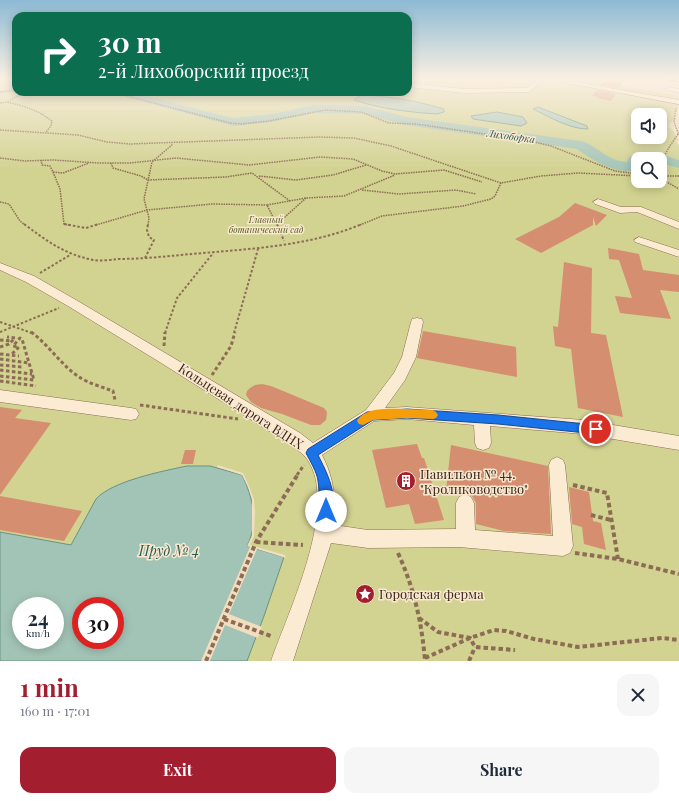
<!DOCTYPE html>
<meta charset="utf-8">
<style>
:root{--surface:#fff;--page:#f6f6f7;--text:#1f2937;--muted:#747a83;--accent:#a31e2f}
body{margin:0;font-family:"Playfair Display",serif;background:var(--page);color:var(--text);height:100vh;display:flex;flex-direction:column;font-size:15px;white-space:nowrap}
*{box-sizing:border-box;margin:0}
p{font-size:13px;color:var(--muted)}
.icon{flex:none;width:22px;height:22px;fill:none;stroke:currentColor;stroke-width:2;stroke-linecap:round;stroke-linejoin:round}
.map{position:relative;height:661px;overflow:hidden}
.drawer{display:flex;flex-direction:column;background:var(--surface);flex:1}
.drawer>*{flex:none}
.banner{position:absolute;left:12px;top:12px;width:400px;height:84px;border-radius:12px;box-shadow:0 2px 10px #0003;background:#0b6e4f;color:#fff;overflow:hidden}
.fabs{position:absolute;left:631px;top:108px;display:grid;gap:8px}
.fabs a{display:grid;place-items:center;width:36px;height:36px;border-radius:8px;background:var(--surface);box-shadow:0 2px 10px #0003;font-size:20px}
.speed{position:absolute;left:12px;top:597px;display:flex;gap:8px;font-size:20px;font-weight:700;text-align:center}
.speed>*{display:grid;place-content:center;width:52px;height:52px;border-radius:50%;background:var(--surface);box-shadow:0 2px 10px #0003;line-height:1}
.speed small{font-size:10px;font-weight:400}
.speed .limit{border:6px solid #d22;background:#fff;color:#111}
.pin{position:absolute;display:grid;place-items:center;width:34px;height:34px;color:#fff;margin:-17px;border:2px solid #fff;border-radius:50%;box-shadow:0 1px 4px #0007}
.me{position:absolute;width:44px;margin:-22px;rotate:0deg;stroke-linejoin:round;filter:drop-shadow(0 0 3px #0008)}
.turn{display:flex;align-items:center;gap:14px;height:84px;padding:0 20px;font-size:18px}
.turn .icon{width:52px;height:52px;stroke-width:2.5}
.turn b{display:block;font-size:28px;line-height:34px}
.round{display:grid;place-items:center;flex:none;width:42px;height:42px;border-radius:12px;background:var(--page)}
.head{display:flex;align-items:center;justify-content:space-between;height:68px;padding:0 20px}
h1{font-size:24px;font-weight:700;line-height:30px;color:var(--accent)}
.action{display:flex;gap:8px;margin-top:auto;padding:8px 20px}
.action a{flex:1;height:46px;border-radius:12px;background:var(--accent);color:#fff;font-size:16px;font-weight:700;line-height:46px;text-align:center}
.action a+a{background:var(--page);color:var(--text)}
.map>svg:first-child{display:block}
.green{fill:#d2d291;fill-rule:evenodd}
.water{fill:#a2c4b6;stroke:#689383;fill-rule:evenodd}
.pier{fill:#f3ddbf}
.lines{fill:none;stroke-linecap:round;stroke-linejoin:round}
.stream{stroke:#689383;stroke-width:2}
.river{fill:#a2c4b6;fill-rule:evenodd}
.building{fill:#d58e70}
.minor-casing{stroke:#8d6c55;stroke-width:1}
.path-far3{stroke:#8d6c55;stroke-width:1.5;stroke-dasharray:1.5 1;stroke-linecap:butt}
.path-far2{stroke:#8d6c55;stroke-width:2;stroke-dasharray:2.5 2;stroke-linecap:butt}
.path-far1{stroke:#8d6c55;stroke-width:3;stroke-dasharray:3.5 2.5;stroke-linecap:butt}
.path{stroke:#8d6c55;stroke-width:4;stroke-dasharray:4.5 3;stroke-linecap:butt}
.minor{fill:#fcebd3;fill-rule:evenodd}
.rail-casing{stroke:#3b271b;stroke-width:2.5}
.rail{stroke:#f9e8cf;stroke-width:1.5;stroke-dasharray:4.5;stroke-linecap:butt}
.route{fill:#1a73e8;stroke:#114b97}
.slow{fill:#f59e0b}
.labels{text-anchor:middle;stroke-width:3;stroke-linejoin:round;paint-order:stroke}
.far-park-label{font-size:9px;font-style:italic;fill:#525a1f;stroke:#f9e8cf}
.far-water-label{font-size:10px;font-style:italic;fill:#295d53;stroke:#f9e8cf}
.near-street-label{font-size:13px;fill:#3b271b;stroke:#f9e8cf}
.near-poi-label{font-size:13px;fill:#3b271b;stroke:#f9e8cf;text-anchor:start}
.near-water-label{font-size:14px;font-style:italic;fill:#295d53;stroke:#f9e8cf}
</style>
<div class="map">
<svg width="679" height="661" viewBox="0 0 679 661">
<rect width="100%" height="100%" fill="#f3ddbf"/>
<path class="green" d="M0 79H16V92H408V79H577L677 95 679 99 676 101 679 103 677 110 674 114 676 120 668 124 670 125 668 127 673 130 678 140 676 142 679 145V661H0ZM638 115H660V137H638ZM638 159H660V181H638ZM21 606H55V640H21ZM81 606H115V640H81Z"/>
<path class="water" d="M361 95C389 96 417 101 444 109V112L437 114C408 112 381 109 354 100Z
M538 107 587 126 588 129C569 129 550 117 533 109Z
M497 112 523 117 527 123 521 126 473 119 471 116Z
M187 466H210L242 475C253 498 259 522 247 546L284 557 264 616 247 661H0V532L71 545 96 499C112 481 163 471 187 466ZM21 606H55V640H21ZM81 606H115V640H81Z"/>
<path class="pier" d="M218 465 243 473 249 486 254 499 255 512 254 536 250 545 285 555 286 558 257 549 229 614 262 627 258 638 225 625 210 661H201L250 547 247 546 252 536V499L248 487 242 475 217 467Z"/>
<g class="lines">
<path class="stream" d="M0 92 16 90"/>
<path class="river" d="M113 92H131L233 118 272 114 314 105 365 106 406 117 581 141C598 145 604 160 627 162L629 157C645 149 663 155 679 160V168L660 163V159H638V170C616 175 594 161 577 149L405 125 365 114 314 113 272 122 233 126 114 94Z"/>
</g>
<path class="building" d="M606 79H625L619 88 600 85Z
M597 90 616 94 611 101 597 98 598 97 592 96Z
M575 203 607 215 596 226 593 217V225L541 253 515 239 559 217Z
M608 248 639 254 643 270 679 275V292L660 290 671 319 620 313 615 296 632 298 619 260 609 259Z
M564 262 592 268 591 333 606 335 623 417 578 408 571 349 555 346 553 326 558 327Z
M423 331 516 347 517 377 417 358Z
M262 384 271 386 324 408 327 412 326 420 320 425H311L282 414 261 408 251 402 246 395 247 391 250 388 255 385Z
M0 407 22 410 15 418 51 423 0 495Z
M417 444 422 458H424L444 520 415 524 409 504 386 508 372 450Z
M451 445 548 466 551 534 504 531 476 524V503L472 496 466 493 461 494 446 491Z
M185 450H196L193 464H181Z
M569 487 589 492 593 521 601 523 606 550 584 544 582 527 572 524Z
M0 496 82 511 64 541 0 530Z"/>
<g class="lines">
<defs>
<path id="minor" d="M538 79H544L529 92 464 93 408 87V83L464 89 527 88Z
M546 79H557L679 100V104Z
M669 87 679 89V93L667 90 666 89Z
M598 199 621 207H641L679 222V229L637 212 620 213 595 204 593 202Z
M639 237 679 250V257L635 242 634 240Z
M0 263 34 276 76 300 300 433 313 443 366 410 394 373 402 357 411 322 412 319 417 318 422 319 423 322 416 357 405 380 385 408 407 407 583 420 679 436V450L583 434 490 426 491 443 489 448 483 450 477 448 475 443 474 425 407 419 374 421 322 455C334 478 336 499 334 525L368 530 456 529V503L459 497 465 494 471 497 474 503 475 530 553 536 549 465 551 460 557 457 563 460 565 465 573 546 570 553 563 556 459 547 368 548 331 543 293 661H271C288 612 340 506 307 459 302 452 294 448 288 443L158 361 68 306 26 282 0 270Z
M0 390 131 408 136 409 139 414 136 419 131 420 0 402Z"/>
</defs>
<use href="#minor" class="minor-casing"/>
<path class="path-far3" d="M24 92 7 102C24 106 38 110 52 121L51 126 46 132
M112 92 230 123 241 124 269 121 325 110 361 112 389 123 416 124 526 140 551 146 615 171 638 174
M0 103 7 102
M676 108 674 122 679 135
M0 130 78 135 107 142 130 144 319 137 354 138 391 146 501 183 541 176 578 173 638 176
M678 134C668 149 656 163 665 181L679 189
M0 158 25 161 53 160 99 163H130L176 158 249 165 320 157 353 159 382 171 395 174 444 170 482 182
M41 160 42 165 50 166 53 172 63 173 89 163
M111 163 113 168 141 176 148 180 226 177 252 173 290 201
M53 172 60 189 64 224 70 225
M259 176 296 180 333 175 366 165
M660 176H679
M362 190 399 194 456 190 476 194
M0 202 9 204 20 221 25 225
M277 224 306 198
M96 225 147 210 212 204 267 205
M148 225 149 218 144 199 152 162 173 144
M277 225 267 205 306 198 344 196 395 175
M360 225 382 216 463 206 491 199 495 196 501 183"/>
<path class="path-far2" d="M24 224C47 241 64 254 93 260 101 261 110 260 117 259 139 259 160 257 181 255 242 249 305 248 362 224
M64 224 86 228 99 224
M277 224 284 241
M145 258 154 240 149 237 147 230 148 224
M40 273 70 255
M0 322 32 333
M0 332 59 308
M165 333 177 298 214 252
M234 333 258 249"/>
<path class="path-far1" d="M31 332C49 345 60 364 79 377 88 383 102 387 113 391L115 400
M0 340 11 341
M164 346 165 332
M0 347 9 344 15 338 7 337
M0 354 19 356
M0 359 29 363
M0 365 22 367
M0 370 32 374
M212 375 231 346 235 332
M0 376 34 380 22 339 20 338 13 346 19 347 11 355
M0 381 36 386
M140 405 238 419
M297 475 304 465"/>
<path class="path" d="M573 485 607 493 618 559
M591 515 611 520
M256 542 303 545
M398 553C414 588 422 623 425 661
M575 553 618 559 679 574
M419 618 438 632 470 638 475 647 515 650
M224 619 271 636
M425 658 470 638 494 630 506 631 534 639 578 647 662 638 679 640
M206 661 256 542 298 474
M469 661 475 647"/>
<use href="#minor" class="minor"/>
<defs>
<path id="rail" d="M666 79 679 81"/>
</defs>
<use href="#rail" class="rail-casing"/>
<use href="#rail" class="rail"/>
</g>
<linearGradient id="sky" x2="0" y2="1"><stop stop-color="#8cbad4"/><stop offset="0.46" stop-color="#faf0e2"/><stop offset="1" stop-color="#faf0e2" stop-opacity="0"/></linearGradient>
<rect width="679" height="171" fill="url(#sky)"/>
<path class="route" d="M407 409 498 415 596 425 600 426 602 429 600 433 596 434 498 424 407 418 373 420 318 455C327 473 339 495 330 516L326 517 321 516C318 509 320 491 318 481 317 472 310 461 306 453L308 449 367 412Z"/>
<path class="slow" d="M407 409 433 410 436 412 438 415 436 418 433 419 407 418 373 420 363 425 359 424 357 421C365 406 393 409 407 409Z"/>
<defs>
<symbol id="building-disc" viewBox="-11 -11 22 22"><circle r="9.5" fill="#a31e2f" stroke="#f9e8cf"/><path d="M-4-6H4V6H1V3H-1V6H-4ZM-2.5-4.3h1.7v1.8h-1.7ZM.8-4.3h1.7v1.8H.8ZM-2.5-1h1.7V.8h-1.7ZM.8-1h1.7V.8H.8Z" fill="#fff"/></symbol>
<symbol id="sight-disc" viewBox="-11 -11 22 22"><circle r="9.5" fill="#a31e2f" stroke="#f9e8cf"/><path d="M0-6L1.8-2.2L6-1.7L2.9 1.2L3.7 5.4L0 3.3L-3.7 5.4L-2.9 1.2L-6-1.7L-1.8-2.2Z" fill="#fff"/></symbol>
</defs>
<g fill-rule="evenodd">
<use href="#building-disc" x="395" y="470" width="22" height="22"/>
<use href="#sight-disc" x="354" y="583" width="22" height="22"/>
</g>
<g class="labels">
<g class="far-park-label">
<text x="266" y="223">Главный<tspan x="266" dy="10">ботанический сад</tspan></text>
</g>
<g class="far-water-label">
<text transform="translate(511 136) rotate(8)" y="4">Лихоборка</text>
</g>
<g class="near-street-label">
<text transform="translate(241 406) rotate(33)" y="5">Кольцевая дорога ВДНХ</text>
</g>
<g class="near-poi-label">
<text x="420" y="479">Павильон № 44.<tspan x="420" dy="15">"Кролиководство"</tspan></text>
<text x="379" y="599">Городская ферма</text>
</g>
<g class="near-water-label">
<text x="169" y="556">Пруд № 4</text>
</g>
</g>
</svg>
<div class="fabs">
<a><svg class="icon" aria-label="sound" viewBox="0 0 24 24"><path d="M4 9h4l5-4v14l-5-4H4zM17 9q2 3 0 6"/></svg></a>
<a><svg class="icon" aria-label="search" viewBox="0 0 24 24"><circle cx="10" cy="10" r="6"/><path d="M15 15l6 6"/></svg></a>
</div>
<div class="speed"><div>24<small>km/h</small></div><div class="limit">30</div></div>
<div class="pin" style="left:596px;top:429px;background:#d93025"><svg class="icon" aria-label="arrive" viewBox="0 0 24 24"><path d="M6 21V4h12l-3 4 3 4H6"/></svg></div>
<svg class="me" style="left:326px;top:511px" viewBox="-20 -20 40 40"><circle r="19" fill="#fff"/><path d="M0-13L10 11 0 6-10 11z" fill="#1a73e8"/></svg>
<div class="banner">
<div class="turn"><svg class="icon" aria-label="right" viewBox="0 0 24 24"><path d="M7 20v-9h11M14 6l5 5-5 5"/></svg><div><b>30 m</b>2-й Лихоборский проезд</div></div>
</div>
</div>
<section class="drawer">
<div class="head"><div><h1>1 min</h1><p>160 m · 17:01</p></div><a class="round"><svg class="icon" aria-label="close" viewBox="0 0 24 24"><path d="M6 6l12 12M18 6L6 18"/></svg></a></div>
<div class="action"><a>Exit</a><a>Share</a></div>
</section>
